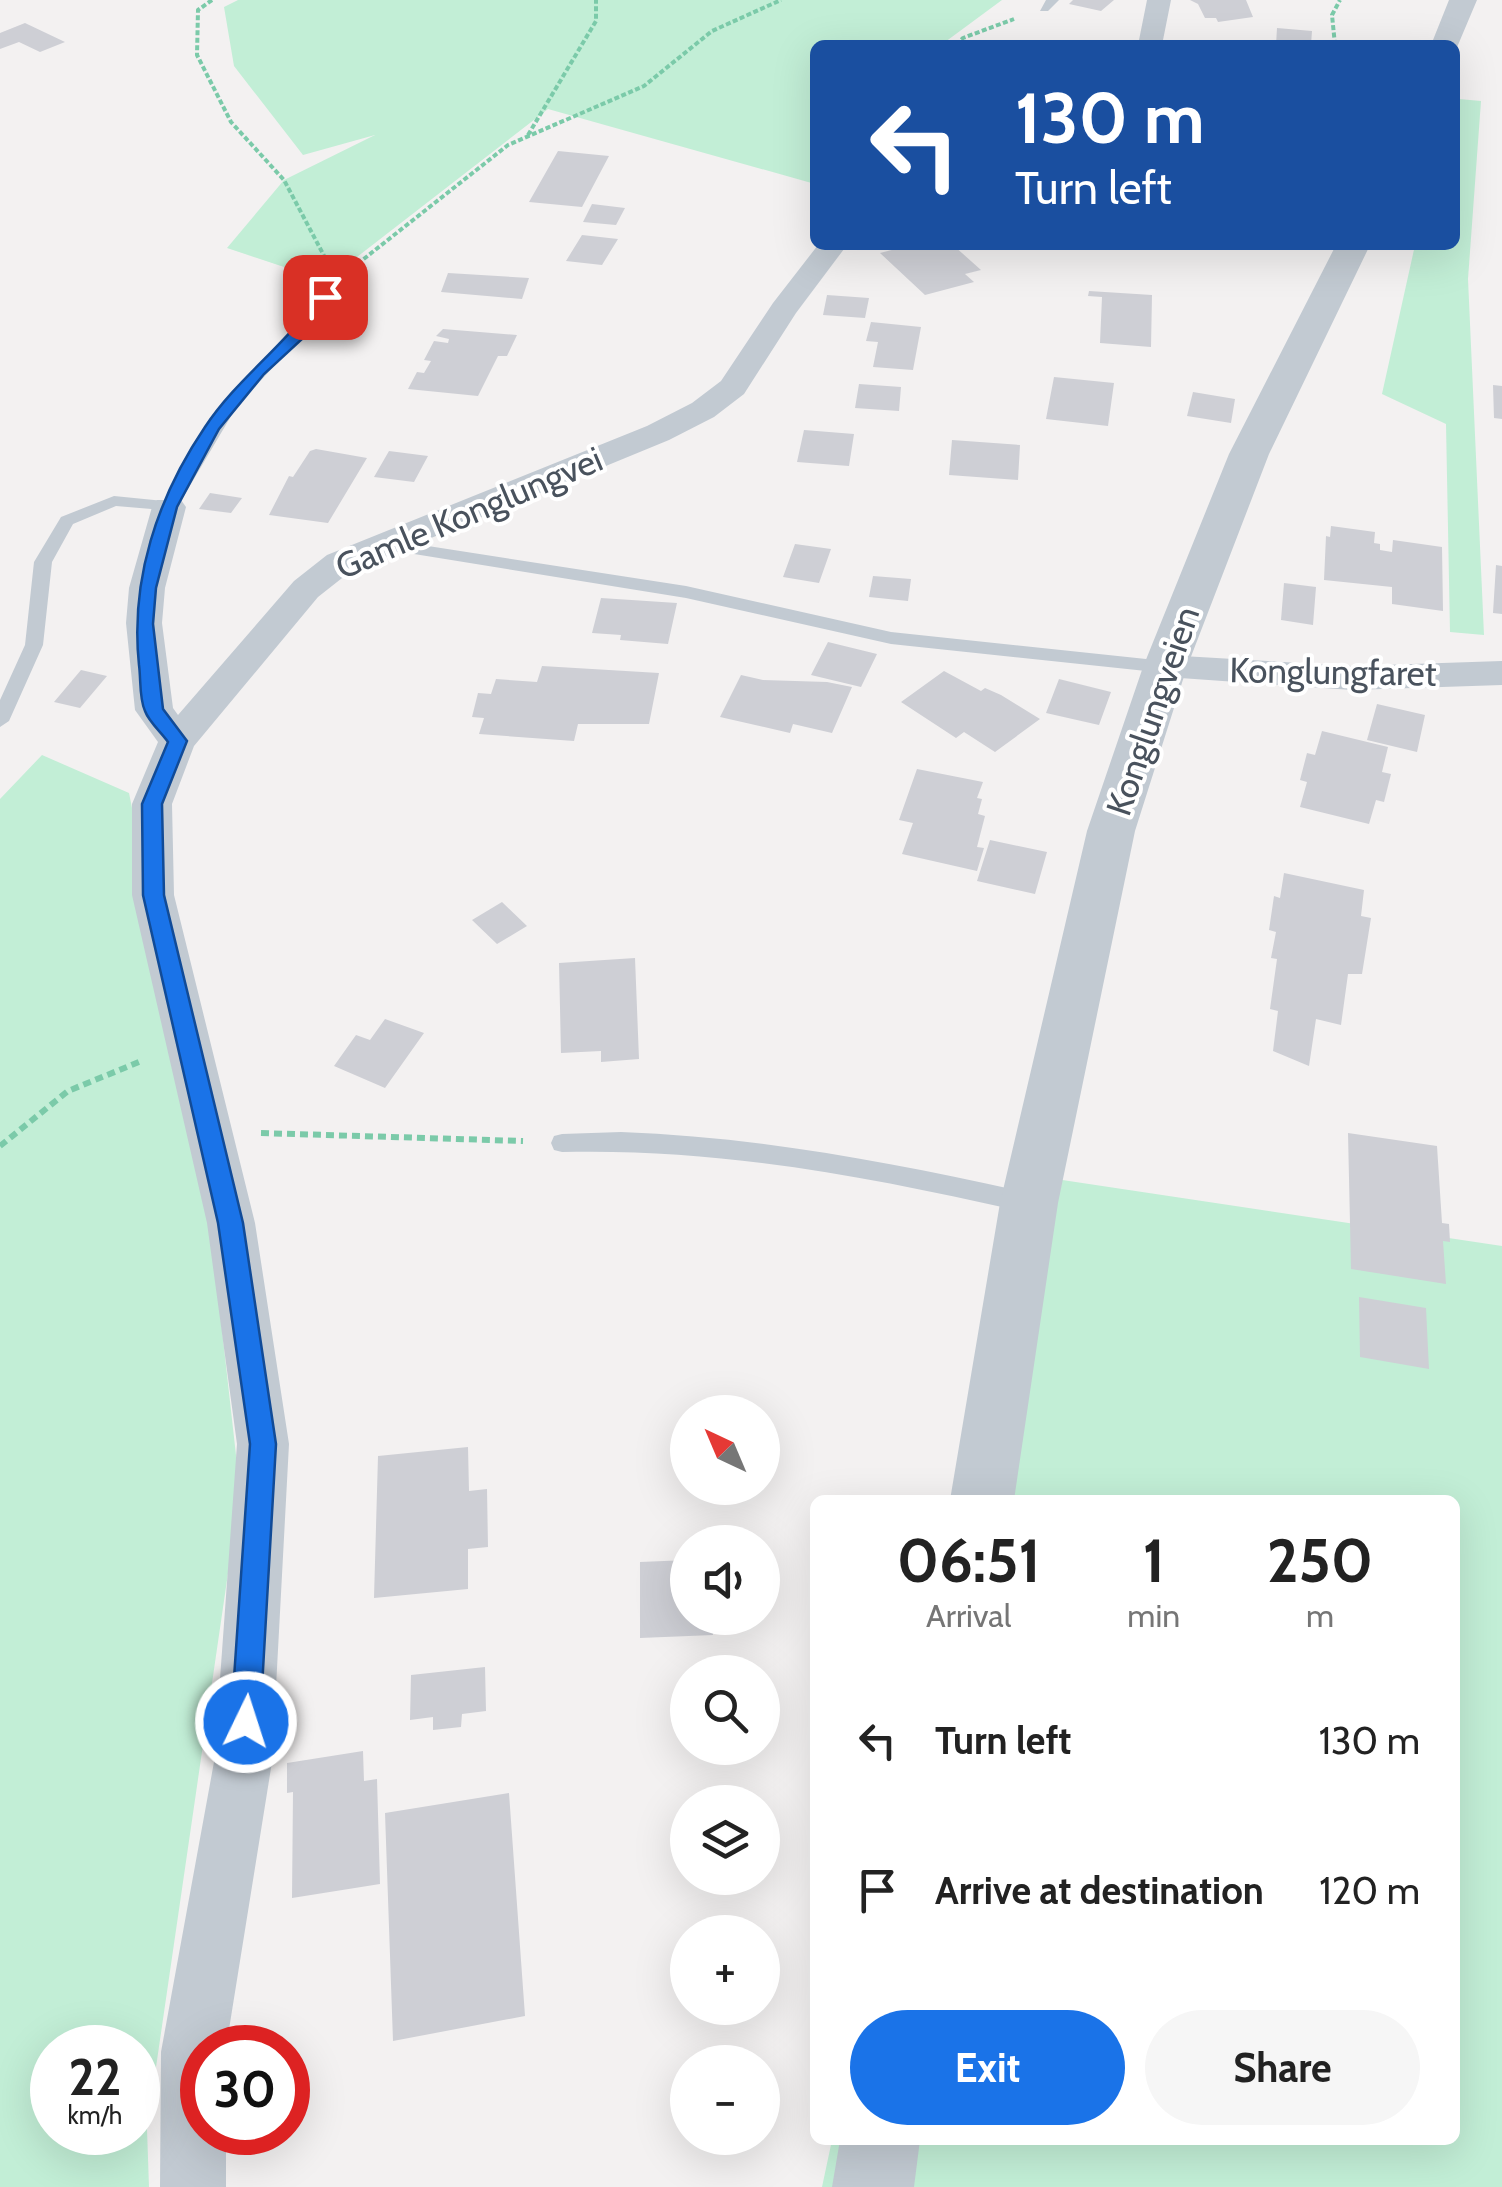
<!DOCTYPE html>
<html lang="en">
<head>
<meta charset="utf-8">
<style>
  body { margin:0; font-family:Cabin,sans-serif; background:#f6f6f6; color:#222; height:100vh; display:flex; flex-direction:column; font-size:38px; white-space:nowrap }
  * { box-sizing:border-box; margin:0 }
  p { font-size:32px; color:#767676 }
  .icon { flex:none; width:55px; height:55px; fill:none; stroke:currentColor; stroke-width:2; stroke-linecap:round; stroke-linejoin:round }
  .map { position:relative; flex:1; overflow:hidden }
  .sheet { position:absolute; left:810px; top:1495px; width:650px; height:650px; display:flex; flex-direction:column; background:#fff; border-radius:15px; box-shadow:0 10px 40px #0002 }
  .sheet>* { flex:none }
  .guide { position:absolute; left:810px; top:40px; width:650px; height:210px; border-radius:15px; box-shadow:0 10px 40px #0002; background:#1a4fa0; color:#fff; overflow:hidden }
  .needle { width:65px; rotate:316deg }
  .fabs { position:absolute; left:670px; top:1395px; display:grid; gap:20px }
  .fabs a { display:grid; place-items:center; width:110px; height:110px; border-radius:50%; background:#fff; box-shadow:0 10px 40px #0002; font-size:50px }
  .speed { position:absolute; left:30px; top:2025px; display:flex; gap:20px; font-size:50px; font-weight:700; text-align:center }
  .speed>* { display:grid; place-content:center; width:130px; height:130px; border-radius:50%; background:#fff; box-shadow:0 10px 40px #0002; line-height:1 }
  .speed small { font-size:25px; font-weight:400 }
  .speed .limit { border:15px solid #d22; background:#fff; color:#111 }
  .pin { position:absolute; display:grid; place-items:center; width:85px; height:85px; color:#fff; margin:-42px; border-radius:20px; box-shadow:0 5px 15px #0006 }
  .me { position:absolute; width:110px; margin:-55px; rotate:4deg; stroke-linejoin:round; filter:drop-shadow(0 0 8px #0008) }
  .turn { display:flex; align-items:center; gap:35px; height:210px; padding:0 40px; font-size:45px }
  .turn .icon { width:130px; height:130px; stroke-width:2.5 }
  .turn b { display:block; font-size:70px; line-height:85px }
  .eta { display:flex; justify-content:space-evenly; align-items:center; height:170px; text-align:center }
  .eta b { font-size:60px; font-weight:700; line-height:70px }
  .primary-button { display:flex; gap:20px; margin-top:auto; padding:20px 40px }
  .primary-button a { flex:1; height:115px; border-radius:60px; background:#1a73e8; color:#fff; font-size:40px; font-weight:700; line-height:115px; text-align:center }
  .primary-button a+a { background:#f6f6f6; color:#222 }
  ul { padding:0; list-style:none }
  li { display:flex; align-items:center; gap:30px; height:150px; padding:0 40px }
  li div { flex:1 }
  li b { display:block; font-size:38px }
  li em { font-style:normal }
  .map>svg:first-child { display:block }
  .green { fill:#c2eed6; fill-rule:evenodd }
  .building { fill:#cecfd5 }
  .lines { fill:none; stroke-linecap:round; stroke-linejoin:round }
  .path-far1 { stroke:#7bcaa9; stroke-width:4; stroke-dasharray:5 2.5; stroke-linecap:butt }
  .path { stroke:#7bcaa9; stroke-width:6; stroke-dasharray:8 5; stroke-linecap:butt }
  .service { fill:#c2cad2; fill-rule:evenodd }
  .minor { fill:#c2cad2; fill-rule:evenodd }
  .tertiary { fill:#c2cad2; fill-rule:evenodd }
  .route { fill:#1a73e8; stroke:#114b97; stroke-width:2.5 }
  .labels { text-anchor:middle; stroke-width:8; stroke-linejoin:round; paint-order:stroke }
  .street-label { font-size:35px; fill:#49525d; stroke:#fff }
</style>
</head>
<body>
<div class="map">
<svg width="1502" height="2187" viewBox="0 0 1502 2187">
  <rect width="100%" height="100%" fill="#f3f1f1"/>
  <!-- green -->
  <path class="green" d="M238,0H1002L941,45H815V184L548,109L326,281L227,248L284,180L375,135L303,155L234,66L224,7Z
    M1459,99L1481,101L1468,279L1484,635L1450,632L1446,424L1382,394L1415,245H1455V110Z
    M42,755L129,793L203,1160L240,1491L147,2129L149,2187H0V799ZM52,2048H138V2132H52Z
    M1029,1175L1502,1246V2187H822L832,2140H1455V1500H964Z"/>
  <!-- building -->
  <path class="building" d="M1073,0H1114L1101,11L1069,4Z
    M1190,0H1246L1253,17L1218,22L1216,18H1205L1198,4Z
    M25,23L65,42L40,52L19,42L0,49V33Z
    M1277,28L1312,31L1311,45H1276Z
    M558,151L609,156L582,207L529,202Z
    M592,204L625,208L616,225L583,222Z
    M582,235L618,239L602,265L566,261Z
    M911,245H953L981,270L965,274L974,282L925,295L880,253Z
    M448,273L529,278L522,299L441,292Z
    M1089,291L1152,295L1151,347L1100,343L1102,297L1088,296Z
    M827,295L869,298L865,318L823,315Z
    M871,322L921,327L913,370L873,367L878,342L866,341Z
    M443,329L517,335L507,356H498L478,396L408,389L417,372L424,373L431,361L424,360L434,341L448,343L449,339L436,336Z
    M1054,377L1114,383L1108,426L1046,419Z
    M859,384L901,387L899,411L855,408Z
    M1493,385L1502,386V419L1494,418Z
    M1193,392L1235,399L1231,423L1187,416Z
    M804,430L854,434L849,466L797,462Z
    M952,440L1020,445L1018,480L949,475Z
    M316,449L367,458L328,523L269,515L289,476L293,477L310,451Z
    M389,451L428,456L414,482L374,477Z
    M210,493L242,498L231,513L199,509Z
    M1331,526L1375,532L1374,543L1380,544V550L1392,552L1393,540L1442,547L1443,611L1392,604V587L1324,580L1326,536L1330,537Z
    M795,544L831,549L819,583L783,577Z
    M1496,565L1502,566V614L1493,613Z
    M873,576L911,579L908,601L869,597Z
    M1284,583L1316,587L1313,625L1281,620Z
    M601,598L677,603L668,644L620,640L621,635L592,633Z
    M828,642L877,654L861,687L811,675Z
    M542,666L659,673L649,724H578L574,741L479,734L484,718L472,717L478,693L491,694L496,679L537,682Z
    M81,670L107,676L80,708L54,702Z
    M944,671L981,691L985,688L1001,695L1040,719L995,752L964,732L956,738L901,702Z
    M741,675L763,680L827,682L852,687L832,733L793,724L790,733L720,717Z
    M1059,679L1111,692L1099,725L1046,713Z
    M1377,704L1425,715L1417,752L1367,740Z
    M1322,731L1388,747L1382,772L1391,774L1384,802L1376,800L1369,824L1300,807L1307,782L1300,780L1307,753L1315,755Z
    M917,769L983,782L977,798L982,799L978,814L985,816L977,847L984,848L977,871L902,854L913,823L899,820Z
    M990,840L1047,852L1035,894L977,881Z
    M1284,873L1364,890L1361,916L1371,918L1362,974H1348L1341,1025L1316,1019L1309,1066L1273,1051L1278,1011L1270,1009L1277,959L1271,958L1276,932L1269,930L1274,896L1280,898Z
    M502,902L527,926L497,944L472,920Z
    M635,958L639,1059L601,1062V1051L561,1053L559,963Z
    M385,1019L424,1033L385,1088L334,1066L356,1035L370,1040Z
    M1348,1133L1437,1146L1442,1223L1449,1224L1450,1242L1443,1241L1446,1284L1351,1269Z
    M1359,1297L1426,1308L1429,1369L1360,1357Z
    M468,1447L469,1491L487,1489L488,1547L468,1549V1589L374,1598L378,1456Z
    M688,1560V1618H712L713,1635L640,1638V1562Z
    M485,1667L486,1711L462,1714L461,1727L433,1730V1717L410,1720L411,1675Z
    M363,1751L364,1781L377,1779L380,1884L292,1898L293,1792L287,1793V1763Z
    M509,1793L525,2016L393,2041L385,1813Z"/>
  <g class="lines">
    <!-- path-far1 -->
    <path class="path-far1" d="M212,0L198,10L197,55L231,122L284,180L330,267
      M956,45L963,38L1014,19
      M1335,45L1332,15L1340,0
      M528,135L596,21V0
      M346,273L508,145L644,86L712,31L781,0"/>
    <!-- path -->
    <path class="path" d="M261,1133L523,1141
      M0,1146L68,1091L139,1062"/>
    <!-- service -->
    <path class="service" d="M1046,0H1059L1048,11H1040Z
      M320,294L332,297L316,321L237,406L175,511L116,506L73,524L52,562L43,645L9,721L0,727V700L25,645L34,562L61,517L114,496L164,501L226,399L297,324Z
      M383,539L686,586L891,632L1165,661L1174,667L1165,673L891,644L686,598L377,548V540Z
      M621,1132C760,1137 894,1163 1029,1193L1037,1196L1041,1203L1037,1210L1029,1213C874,1178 722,1148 562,1152L554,1150L551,1143L554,1136L562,1134Z"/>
    <!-- minor -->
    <path class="minor" d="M1147,0H1171L1162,45H1138Z
      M818,245H847L796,313L744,394L714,417L669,440L351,571L318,597L194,746L172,804L174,895L255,1223L289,1444L272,1762L226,2048H202V2132H226V2187H160L161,2052L214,1762L237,1444L207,1223L132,895V804L158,742L135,710L126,623L129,588L152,507L157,500H181L186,507L165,588L162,623L173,708L178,715L294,581L327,555L647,426L692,403L721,381L773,303Z
      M1165,655L1352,666L1502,661V685L1352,690L1152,676L1147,667L1152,658Z"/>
    <!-- tertiary -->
    <path class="tertiary" d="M1449,0H1477L1455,52V45H1431Z
      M1336,245H1370L1269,454L1187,667L1135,831L1058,1203L1014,1500H950L1000,1203L1087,831L1143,667L1229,454Z
      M840,2140H920L914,2187H832Z"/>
  </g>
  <!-- route -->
  <path class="route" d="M320,294L332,297L315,327L264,374L219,429L177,507L156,588L153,624L163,709L187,741L162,804L164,895L243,1223L276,1444L260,1722L256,1732L246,1736L235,1732L231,1722L250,1444L218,1223L143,895L142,804L168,742C161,732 149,722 145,711C139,698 141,679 139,665C130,580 157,498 205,427C238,377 288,344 320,294Z"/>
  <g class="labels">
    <!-- street labels -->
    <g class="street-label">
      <text transform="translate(469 513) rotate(-23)" y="12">Gamle Konglungvei</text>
      <text transform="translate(1333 672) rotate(1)" y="12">Konglungfaret</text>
      <text transform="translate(1153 711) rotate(-71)" y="12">Konglungveien</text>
    </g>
  </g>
</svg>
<div class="fabs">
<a><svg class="needle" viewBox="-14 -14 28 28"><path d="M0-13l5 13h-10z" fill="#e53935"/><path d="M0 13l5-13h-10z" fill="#767676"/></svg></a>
<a><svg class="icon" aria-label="sound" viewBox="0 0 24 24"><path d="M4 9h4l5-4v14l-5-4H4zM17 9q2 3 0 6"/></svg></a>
<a><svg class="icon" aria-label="search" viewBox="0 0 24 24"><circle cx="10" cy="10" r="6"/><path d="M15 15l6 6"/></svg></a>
<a><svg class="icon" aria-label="layers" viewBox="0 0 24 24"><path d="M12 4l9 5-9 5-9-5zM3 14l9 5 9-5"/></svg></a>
<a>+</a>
<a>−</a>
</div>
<div class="speed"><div>22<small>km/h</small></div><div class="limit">30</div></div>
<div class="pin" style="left:325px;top:297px;background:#d93025"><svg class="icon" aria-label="arrive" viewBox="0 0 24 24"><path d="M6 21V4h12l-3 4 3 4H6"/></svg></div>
<svg class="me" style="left:246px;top:1722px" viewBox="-20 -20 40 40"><circle r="17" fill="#1a73e8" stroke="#fff" stroke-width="3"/><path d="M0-11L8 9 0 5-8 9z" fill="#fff"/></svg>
<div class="guide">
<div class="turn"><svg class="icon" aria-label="left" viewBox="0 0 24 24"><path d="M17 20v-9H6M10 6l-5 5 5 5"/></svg><div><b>130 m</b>Turn left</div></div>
</div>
<section class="sheet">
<div class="eta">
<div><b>06:51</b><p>Arrival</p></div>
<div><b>1</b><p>min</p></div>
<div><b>250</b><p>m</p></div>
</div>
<ul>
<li><svg class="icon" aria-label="left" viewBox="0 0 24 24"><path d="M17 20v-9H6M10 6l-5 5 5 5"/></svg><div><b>Turn left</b></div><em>130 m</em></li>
<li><svg class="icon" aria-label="arrive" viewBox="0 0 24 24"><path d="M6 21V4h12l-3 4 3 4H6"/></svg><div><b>Arrive at destination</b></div><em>120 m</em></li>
</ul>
<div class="primary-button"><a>Exit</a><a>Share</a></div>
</section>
</div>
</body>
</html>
